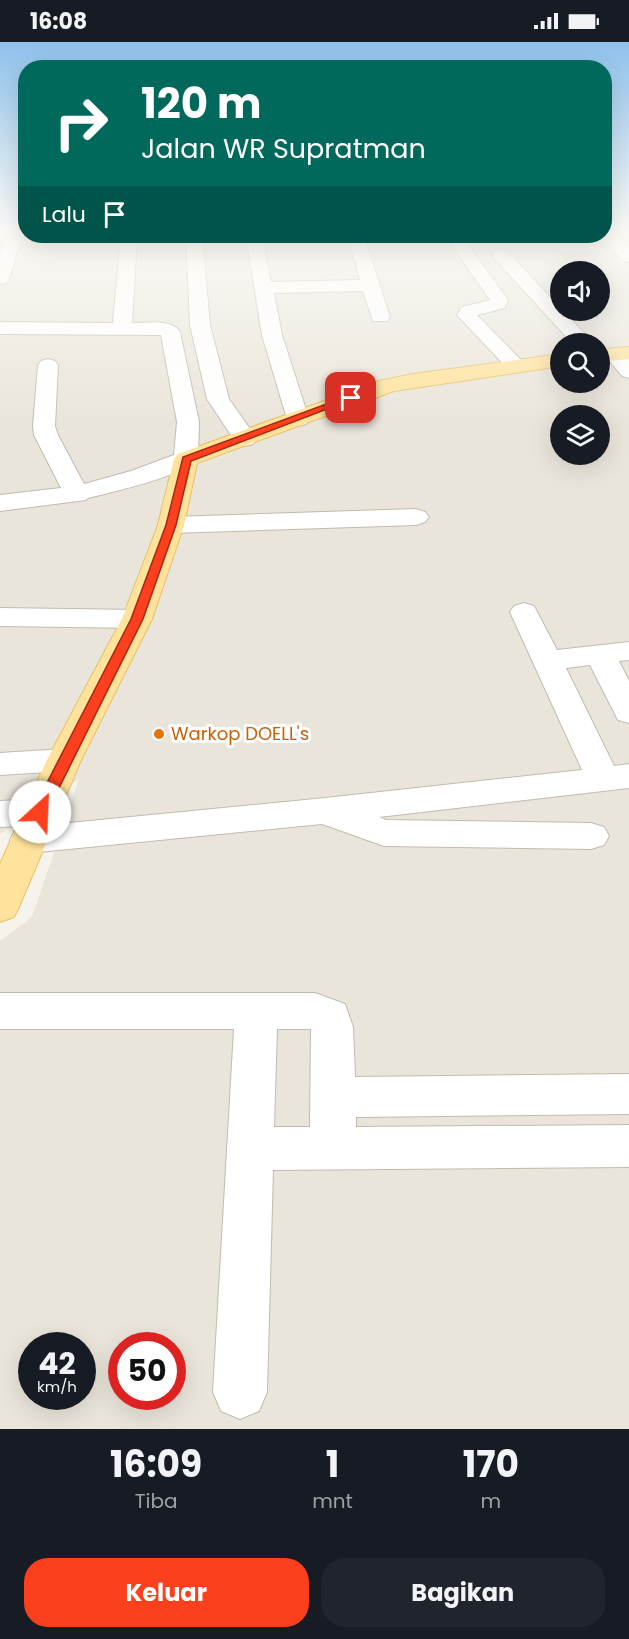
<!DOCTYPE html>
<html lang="id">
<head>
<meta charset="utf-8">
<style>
  body { margin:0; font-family:Poppins,sans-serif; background:#20242c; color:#f1f3f6; height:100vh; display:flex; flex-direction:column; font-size:22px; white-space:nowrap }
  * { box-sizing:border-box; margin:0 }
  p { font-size:20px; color:#9ea1a6 }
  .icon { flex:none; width:33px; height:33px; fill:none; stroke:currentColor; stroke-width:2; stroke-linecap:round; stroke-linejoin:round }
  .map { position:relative; height:1387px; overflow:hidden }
  .panel { display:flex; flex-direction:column; background:#171b24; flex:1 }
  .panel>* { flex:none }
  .banner { position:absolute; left:18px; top:18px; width:594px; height:183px; border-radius:24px; box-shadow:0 6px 24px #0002; background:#00695c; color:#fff; overflow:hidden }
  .controls { position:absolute; left:550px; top:219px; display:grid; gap:12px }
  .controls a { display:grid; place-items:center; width:60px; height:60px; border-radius:50%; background:#171b24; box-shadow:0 6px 24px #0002; font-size:30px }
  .speed { position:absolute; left:18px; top:1290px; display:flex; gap:12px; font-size:30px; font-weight:700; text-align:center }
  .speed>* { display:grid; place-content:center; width:78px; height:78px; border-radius:50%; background:#171b24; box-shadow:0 6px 24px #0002; line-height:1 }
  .speed small { font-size:15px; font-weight:400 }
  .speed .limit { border:9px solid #d22; background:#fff; color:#111 }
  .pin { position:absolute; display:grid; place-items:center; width:51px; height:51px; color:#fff; margin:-26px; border-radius:12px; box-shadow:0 3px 9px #0006 }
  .me { position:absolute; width:66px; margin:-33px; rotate:25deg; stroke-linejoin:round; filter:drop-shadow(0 0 4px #0008) }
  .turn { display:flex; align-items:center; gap:21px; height:126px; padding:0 24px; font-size:27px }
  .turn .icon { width:78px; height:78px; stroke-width:2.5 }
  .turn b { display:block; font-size:42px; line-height:51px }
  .then { display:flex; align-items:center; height:57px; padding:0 24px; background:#0003; gap:12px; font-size:22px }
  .eta { display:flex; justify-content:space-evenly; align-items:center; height:102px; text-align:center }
  .eta b { font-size:36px; font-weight:700; line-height:42px }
  .action { display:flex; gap:12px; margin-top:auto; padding:12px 24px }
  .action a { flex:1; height:69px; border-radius:24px; background:#fc3f1d; color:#fff; font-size:24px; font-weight:700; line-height:69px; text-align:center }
  .action a+a { background:#20242c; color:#f1f3f6 }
  .status { display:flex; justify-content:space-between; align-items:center; height:42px; padding:0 30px; background:#171b24; direction:ltr }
  .status svg { height:16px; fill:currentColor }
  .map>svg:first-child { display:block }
  .residential { fill:#eae5da; fill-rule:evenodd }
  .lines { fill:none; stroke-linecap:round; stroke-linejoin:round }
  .minor-casing { stroke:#c2bbae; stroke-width:2 }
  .major-casing { stroke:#e6c16a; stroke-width:2 }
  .minor { fill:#fff; fill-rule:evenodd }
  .major { fill:#ffe39c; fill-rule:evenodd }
  .route { fill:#fc3f1d; stroke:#a42913; stroke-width:1.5 }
  .food-dot { fill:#e8710a; stroke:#fff; stroke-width:2 }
  .labels { text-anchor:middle; stroke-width:6; stroke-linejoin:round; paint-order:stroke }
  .food-label { font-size:18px; fill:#c56008; stroke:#fff; text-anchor:start }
</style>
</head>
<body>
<div class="status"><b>16:08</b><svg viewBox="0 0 49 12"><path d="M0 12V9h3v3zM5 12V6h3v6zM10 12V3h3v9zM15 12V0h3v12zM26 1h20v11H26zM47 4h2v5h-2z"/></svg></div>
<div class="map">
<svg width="629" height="1387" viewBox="0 0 629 1387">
  <rect width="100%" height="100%" fill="#f6f3ec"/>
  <!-- residential -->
  <path class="residential" d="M0,187H25L26,194H604L605,187H629V1387H0V899L32,875L79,737L0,792ZM561,230H600V268H561ZM561,302H600V340H561ZM561,374H600V412H561ZM32,1304H82V1354H32ZM122,1304H172V1354H122Z"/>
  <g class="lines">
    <defs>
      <path id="minor" d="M604,187H612L629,205V220L623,219L600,194H604Z
        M14,189L22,194L9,237L6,241L0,242V211L6,194Z
        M121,194H137L132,281C147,281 171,276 180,290L199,380L198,417C187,433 109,451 88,456L86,458L0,469V453L61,446L34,393L33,384L38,323L41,319L48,317L55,319L58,323L55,384L58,393L84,442L131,429L174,413L177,380L161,293L0,292V280L113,281Z
        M186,194H202L210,283L229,357L257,397L253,402L245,404L237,402L207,357L190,283Z
        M246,194H262L271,240L360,238L348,194H364L390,275L387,279H373L363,249L274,251L282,293L309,377L306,382L298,384L290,382L287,377L262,293Z
        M459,197L465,198L508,258L505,266L477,273L523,320L526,324L523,328L516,330L509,328L457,273L462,265L490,258L451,202Z
        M501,208L507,209L594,302H573L495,217L492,213L495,209Z
        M614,306L621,308L629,317V336L622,334L604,312L607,308Z
        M416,467L425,470L429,475L425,480L416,483L171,491L162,489L158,483L162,477L171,475Z
        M524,561L534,564L557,608L629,600V618L619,619L629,639V681L618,678L590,623L566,626L614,724L629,722V746L379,775L386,778L591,781L604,785L609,794L604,803L591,807L384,804L322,782L28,811L15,807L10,798L15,789L28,785L325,756L582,728L510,570L514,564Z
        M0,566L137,568L147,571L152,577L147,583L137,586L0,584Z
        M64,707L76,710L81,718L76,726L64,729L0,733V711Z
        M40,757L53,761L58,770L53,779L40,783L0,785V759Z
        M0,951H315L345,962L353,985L355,1035L629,1032V1072L356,1075V1085L629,1083V1125L273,1128L267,1350L259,1369L240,1377L221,1369L213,1350L234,987H0ZM277,987H311L310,1085H274Z"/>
      <path id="major" d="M629,305V317L600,320V308Z
        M561,312V324L394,349L197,421L184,483L152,577L81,718L19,865L14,875L0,880V822L47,718L122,577L158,483L174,417L178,412L379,339L413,332Z"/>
    </defs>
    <!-- minor casing -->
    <use href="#minor" class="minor-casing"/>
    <!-- major casing -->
    <use href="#major" class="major-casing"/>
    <!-- minor -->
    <use href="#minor" class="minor"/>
    <!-- major -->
    <use href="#major" class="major"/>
  </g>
  <!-- sky -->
  <linearGradient id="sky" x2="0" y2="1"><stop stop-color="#8fc1ec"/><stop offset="0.49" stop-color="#fbfaf6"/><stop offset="1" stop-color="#fbfaf6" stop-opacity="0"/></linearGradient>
  <rect width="629" height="381" fill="url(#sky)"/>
  <!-- route -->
  <path class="route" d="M348,354L356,356L191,419L176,483L143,577L47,770L40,775L34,774L32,770L131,577L166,483L183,415Z"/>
  <!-- markers -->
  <circle class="food-dot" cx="159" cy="692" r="6"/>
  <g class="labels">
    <!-- food labels -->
    <g class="food-label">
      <text x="171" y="698">Warkop DOELL's</text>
    </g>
  </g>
</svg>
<div class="controls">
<a><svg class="icon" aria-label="sound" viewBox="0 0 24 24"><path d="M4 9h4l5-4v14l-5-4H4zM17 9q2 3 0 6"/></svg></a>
<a><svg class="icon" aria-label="search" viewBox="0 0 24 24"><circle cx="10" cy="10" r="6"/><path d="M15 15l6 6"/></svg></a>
<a><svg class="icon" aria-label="layers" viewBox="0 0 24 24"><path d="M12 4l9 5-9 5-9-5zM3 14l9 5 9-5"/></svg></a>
</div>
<div class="speed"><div>42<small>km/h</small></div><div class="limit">50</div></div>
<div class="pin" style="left:351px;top:356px;background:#d93025"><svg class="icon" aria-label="arrive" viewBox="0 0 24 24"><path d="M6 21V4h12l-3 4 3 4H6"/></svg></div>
<svg class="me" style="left:40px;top:770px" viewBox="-20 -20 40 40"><circle r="19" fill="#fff"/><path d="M0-13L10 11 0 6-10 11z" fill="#fc3f1d"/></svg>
<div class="banner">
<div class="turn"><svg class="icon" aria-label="right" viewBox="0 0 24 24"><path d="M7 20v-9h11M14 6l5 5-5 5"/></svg><div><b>120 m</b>Jalan WR Supratman</div></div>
<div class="then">Lalu<svg class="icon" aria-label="arrive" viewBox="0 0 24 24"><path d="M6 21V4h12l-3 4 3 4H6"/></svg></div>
</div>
</div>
<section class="panel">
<div class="eta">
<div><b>16:09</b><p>Tiba</p></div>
<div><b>1</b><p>mnt</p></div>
<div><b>170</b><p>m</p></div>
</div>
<div class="action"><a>Keluar</a><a>Bagikan</a></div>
</section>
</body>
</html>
